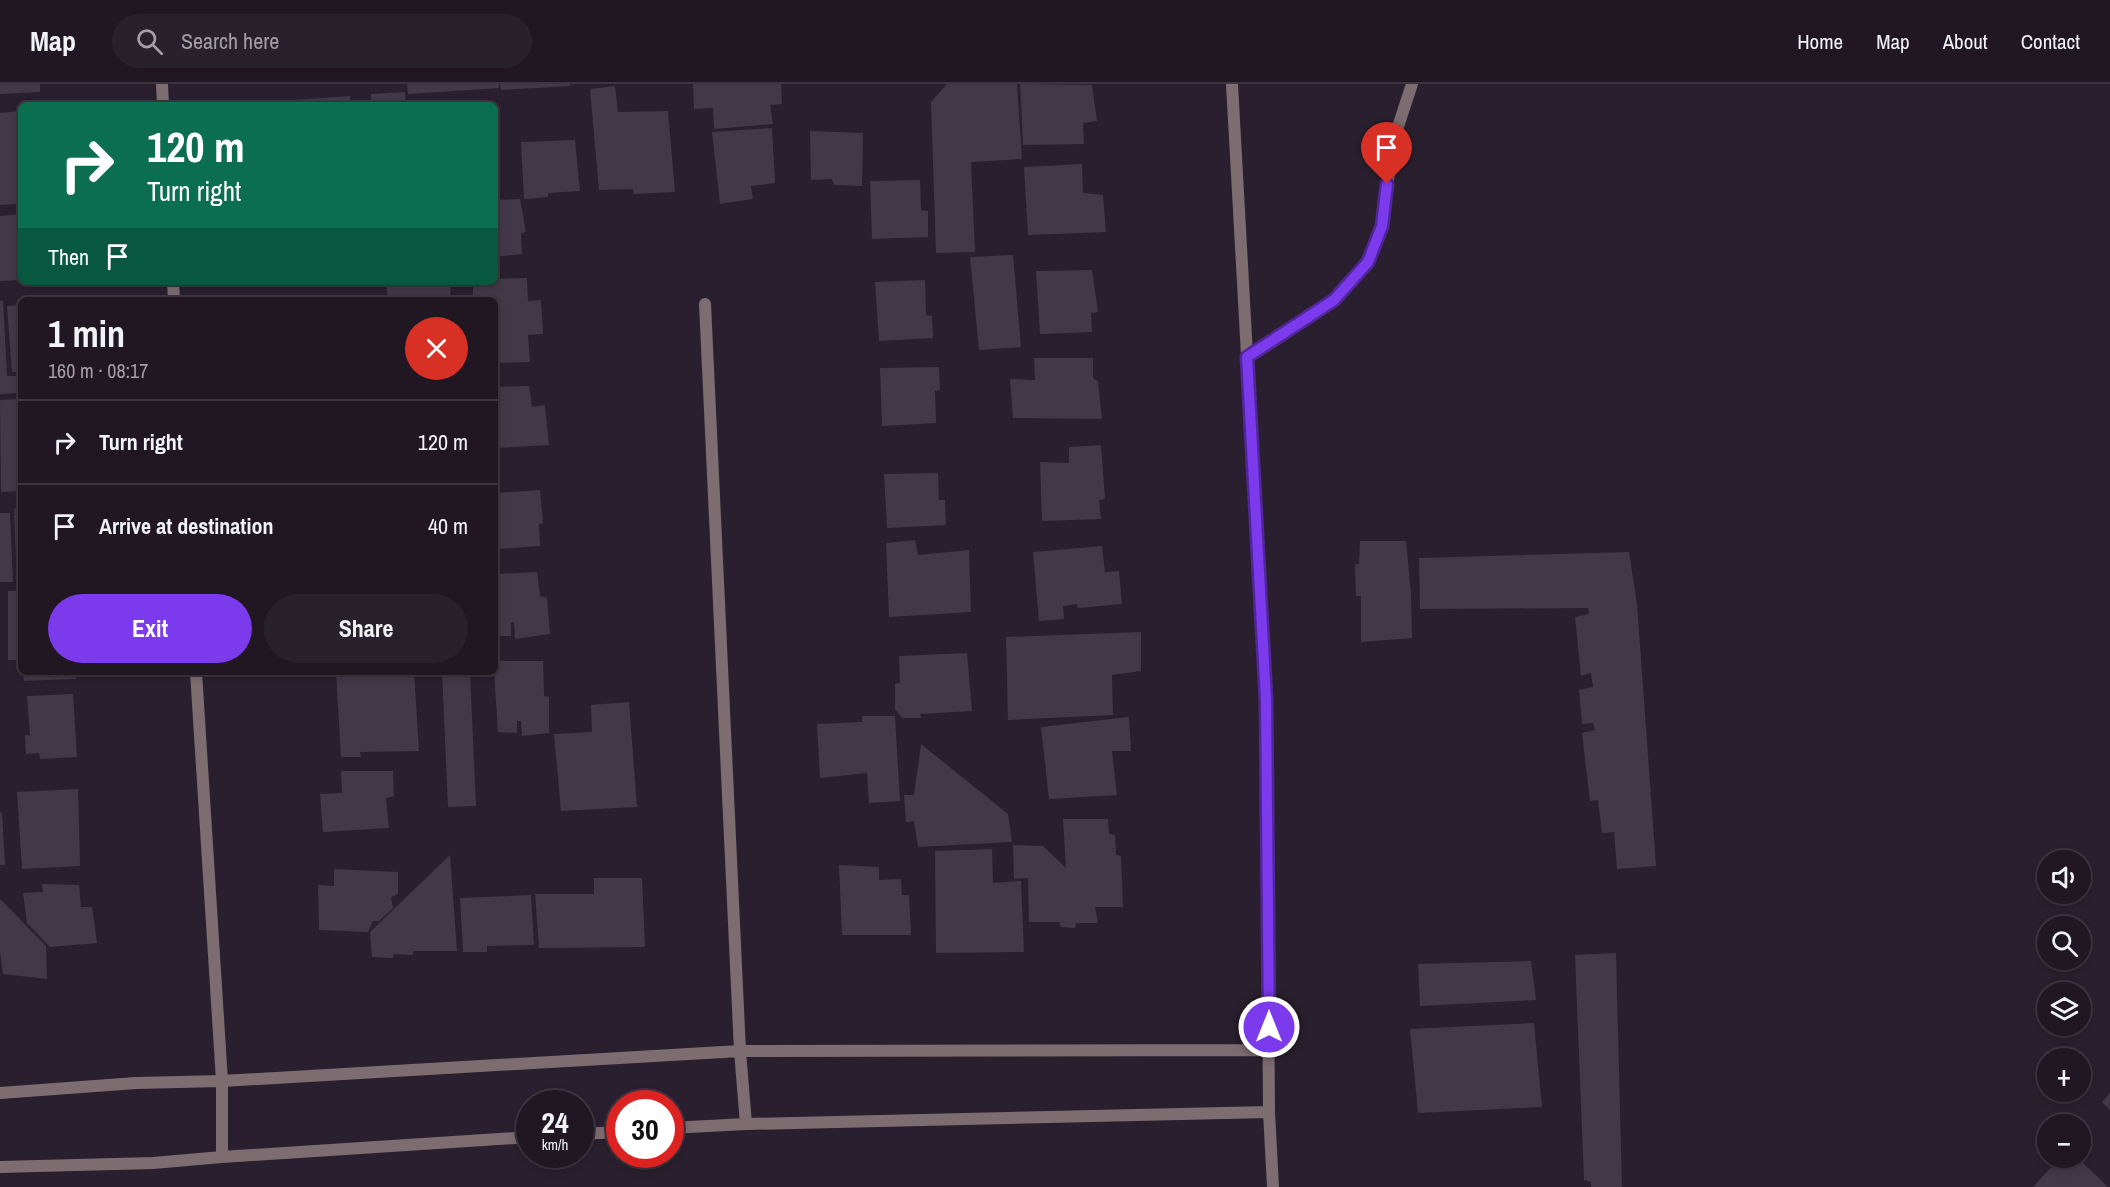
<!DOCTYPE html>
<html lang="en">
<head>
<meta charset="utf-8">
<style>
  body { margin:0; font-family:"Archivo Narrow",sans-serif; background:#28202a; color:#f1f3f6; height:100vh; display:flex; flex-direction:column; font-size:22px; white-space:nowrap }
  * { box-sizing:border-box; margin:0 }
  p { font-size:20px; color:#a29fa5 }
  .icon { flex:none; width:33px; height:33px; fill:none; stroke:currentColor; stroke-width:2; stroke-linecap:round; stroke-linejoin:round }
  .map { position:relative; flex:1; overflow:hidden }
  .panel { position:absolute; left:18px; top:213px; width:480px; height:378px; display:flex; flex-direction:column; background:#201722; border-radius:9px; box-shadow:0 3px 9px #0003,0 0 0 2px #3d3640 }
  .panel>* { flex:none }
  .hud { position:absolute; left:18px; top:18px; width:480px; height:183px; border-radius:9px; box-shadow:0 3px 9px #0003,0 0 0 2px #3d3640; background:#0b6e4f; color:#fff; overflow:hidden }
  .controls { position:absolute; left:2037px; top:766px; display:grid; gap:12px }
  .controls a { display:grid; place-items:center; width:54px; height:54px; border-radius:50%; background:#201722; box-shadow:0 3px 9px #0003,0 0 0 2px #3d3640; font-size:30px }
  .speed { position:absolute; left:516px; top:1006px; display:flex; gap:12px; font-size:30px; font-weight:700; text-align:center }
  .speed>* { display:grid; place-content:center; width:78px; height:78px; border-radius:50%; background:#201722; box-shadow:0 3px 9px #0003,0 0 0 2px #3d3640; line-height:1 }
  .speed small { font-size:15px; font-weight:400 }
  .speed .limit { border:9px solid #d22; background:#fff; color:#111 }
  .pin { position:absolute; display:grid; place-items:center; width:51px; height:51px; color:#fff; margin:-62px -26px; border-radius:50% 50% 50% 0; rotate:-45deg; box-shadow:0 0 6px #0007 }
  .pin .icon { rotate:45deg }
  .me { position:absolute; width:66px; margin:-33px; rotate:0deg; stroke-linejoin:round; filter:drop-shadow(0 0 4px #0008) }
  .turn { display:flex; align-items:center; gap:21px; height:126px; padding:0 30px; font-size:27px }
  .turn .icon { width:78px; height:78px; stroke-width:2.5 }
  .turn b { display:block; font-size:42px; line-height:51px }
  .then { display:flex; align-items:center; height:57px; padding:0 30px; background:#0003; gap:12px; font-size:22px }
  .round { display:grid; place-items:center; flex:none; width:63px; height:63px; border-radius:32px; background:#28202a }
  .overview { display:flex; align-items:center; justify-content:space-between; height:102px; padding:0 30px }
  h1 { font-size:36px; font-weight:800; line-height:45px }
  .primary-button { display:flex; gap:12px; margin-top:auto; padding:12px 30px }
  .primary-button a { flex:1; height:69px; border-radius:36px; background:#7c3aed; color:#fff; font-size:24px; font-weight:800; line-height:69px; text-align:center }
  .primary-button a+a { background:#28202a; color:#f1f3f6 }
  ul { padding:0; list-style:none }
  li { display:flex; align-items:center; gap:18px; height:84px; padding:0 30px; border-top:2px solid #3d3640 }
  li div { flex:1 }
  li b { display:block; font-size:22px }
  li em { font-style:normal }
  header { display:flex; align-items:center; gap:36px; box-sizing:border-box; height:84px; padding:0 30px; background:#201722; border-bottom:2px solid #3d3640 }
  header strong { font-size:28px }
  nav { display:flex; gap:33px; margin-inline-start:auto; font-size:21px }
  .search { width:420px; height:54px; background:#28202a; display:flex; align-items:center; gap:15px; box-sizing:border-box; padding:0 21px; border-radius:33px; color:#a29fa5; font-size:22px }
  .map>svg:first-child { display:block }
  .building { fill:#433847 }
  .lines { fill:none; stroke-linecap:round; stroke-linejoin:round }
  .street { stroke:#7e6d70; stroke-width:12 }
  .route-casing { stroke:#51269a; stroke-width:15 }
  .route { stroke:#7c3aed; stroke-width:10 }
</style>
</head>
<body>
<header>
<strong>Map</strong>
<div class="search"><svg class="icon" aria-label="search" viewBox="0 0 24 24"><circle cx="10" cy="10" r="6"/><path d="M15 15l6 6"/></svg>Search here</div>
<nav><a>Home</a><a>Map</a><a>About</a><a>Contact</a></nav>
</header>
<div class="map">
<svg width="2110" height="1103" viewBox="0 0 2110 1103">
  <rect width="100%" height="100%" fill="#2a1f2e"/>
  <!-- building -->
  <path class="building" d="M0,0H40V8L0,10Z
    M407,0H499V4L408,10Z
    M500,0H570V2L501,6Z
    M693,0H781L782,20L770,21L773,40L714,45L713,24L694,25Z
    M947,0H1017L1022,75L971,78L975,168L936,169L931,18Z
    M1020,0L1092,1L1097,37L1083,39L1084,60L1023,61Z
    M615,2L618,28L668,27L675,108L634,110L633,105L599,106L590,5Z
    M405,8L406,21H371V10Z
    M350,12V21H293V16Z
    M21,27V120L0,121V29Z
    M772,44L775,99L751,102L753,115L720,120L712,48Z
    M810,47L863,49L862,102L834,101L832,95L811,96Z
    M575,56L580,107L548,109V113L524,115L521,58Z
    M1082,80L1083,109L1103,111L1106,148L1028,151L1024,83Z
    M920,96L921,126L928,127V153L872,155L870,97Z
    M520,115L526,148L521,149L522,170L495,173V116Z
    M21,130V196L0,197V132Z
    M1013,171L1021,263L979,266L970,173Z
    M1092,186L1098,228L1091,229L1092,248L1040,250L1036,187Z
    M527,194L528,217L541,216L543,250L528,251L530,278L495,279V216H473V198H495V195Z
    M925,196L926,231L932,232L933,254L879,257L875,198Z
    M450,198L451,216H388L386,199Z
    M0,217H3L7,292H21V309L0,310Z
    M21,221V288H12L7,222Z
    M1034,274H1093V294L1098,297L1102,335L1013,334L1010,295L1035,296Z
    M939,283L940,306L935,307L936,339L882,342L880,284Z
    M529,302L532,323L545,321L549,361L495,364V303Z
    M21,315V407L1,408L0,316Z
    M1101,361L1105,415L1099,416L1101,435L1042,437L1040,378L1069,379V363Z
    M938,389L939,416H945L946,441L887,444L884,390Z
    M540,406L543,439L539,440L540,462L495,465V409Z
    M21,424V501H17L14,425Z
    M0,429H10L13,498H0Z
    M915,456L918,471L969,466L971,528L889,533L886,459Z
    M1360,457H1406L1411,510L1412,554L1361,558V512H1356L1355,480H1359Z
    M1102,462L1105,488L1119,487L1122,520L1078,524L1077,520L1063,522L1064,535L1039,537L1033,468Z
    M1629,468L1637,520L1656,782L1617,785L1614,748L1602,749L1598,716L1590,717L1582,649L1595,646L1593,639L1582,640L1579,606L1593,603L1591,589L1581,592L1575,533L1589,530L1588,524L1420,525L1419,474Z
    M537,488L540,512L547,514L550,550L515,555L514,538L511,539V552H495V490Z
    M8,507H21V576H8Z
    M1141,548V587L1112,591L1113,631L1008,636L1006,553Z
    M967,569L972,627L920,630L921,634H902L895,625V600L900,599L899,572Z
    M495,577H543L544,612L549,613V649L522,652L521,637H517V649L498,648L494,588Z
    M23,588H75L76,595L24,597Z
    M336,588H414L419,667L360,668L361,673H341Z
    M442,588H470L476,722L448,723Z
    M73,610L77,673L40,675L39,669L26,670L25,651H30L27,612Z
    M629,618L637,723L561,727L554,650L592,648L591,621Z
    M862,632H895L900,717L869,719L867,689L820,694L817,640L862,638Z
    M1129,633L1131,667H1112L1117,711L1049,715L1041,643Z
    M921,660L1008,730L1012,758L918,763L914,737L906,738L904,711H914Z
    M341,687H393L394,712L386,714L389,744L323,748L320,710L342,709Z
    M78,705L80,782L22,785L17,708Z
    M0,729H2L5,781H0Z
    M1063,735H1108L1109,750L1115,751L1116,771L1121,772L1123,823H1095L1098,839H1076L1075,844L1061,843L1059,838H1029L1028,794L1014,795L1013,761L1043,762L1066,784Z
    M992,765L993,799L1021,797L1024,868L936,869L935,767Z
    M450,771L457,867H413V871L394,870L393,874L372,873L370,848Z
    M839,781L879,783V796L901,795L902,811H909L911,851H842Z
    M334,785L398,788V810L391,813L393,824L379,837H373L368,848L319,846L318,801L334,802Z
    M594,794H642L645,863L539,864L535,810H594Z
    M42,800L79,801L81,823H92L97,859L50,863L27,839L23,809L43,808Z
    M531,811L534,861L487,862V868H463L460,814Z
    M0,815L46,862L47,895L3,890L0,867Z
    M1616,869L1622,1103H1591V1098L1584,1096L1575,871Z
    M1531,877L1536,916L1420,922L1418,880Z
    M1534,939L1542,1023L1418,1029L1410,945Z
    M2110,1009V1026L2102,1018Z
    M2060,1074H2078L2108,1103H2033Z"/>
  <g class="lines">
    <!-- street -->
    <path class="street" d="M162,0L163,21
      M1232,0L1266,615L1269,1028L1273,1103
      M173,198L174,216
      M705,220L740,967L746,1040
      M1247,273L1334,216L1368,178L1382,142L1393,58L1412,0
      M196,588L222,997V1073
      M0,1009L136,999L222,997L740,967L1269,966
      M670,1044L746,1040L1269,1028
      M580,1050L620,1048
      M0,1083L153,1079L222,1073L530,1053"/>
  </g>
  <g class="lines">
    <defs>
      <path id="route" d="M1269,943L1266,615L1247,273L1334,216L1368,178L1382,142L1387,100"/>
    </defs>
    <!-- route casing -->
    <use href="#route" class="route-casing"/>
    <!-- route -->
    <use href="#route" class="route"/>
  </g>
</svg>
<div class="controls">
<a><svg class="icon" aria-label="sound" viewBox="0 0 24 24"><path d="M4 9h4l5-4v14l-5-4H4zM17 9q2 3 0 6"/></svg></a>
<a><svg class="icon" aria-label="search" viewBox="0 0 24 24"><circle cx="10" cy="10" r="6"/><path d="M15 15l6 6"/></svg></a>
<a><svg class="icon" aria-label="layers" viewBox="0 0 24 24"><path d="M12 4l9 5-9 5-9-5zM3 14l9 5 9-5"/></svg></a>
<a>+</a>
<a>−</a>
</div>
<div class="speed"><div>24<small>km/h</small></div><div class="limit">30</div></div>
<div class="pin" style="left:1387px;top:100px;background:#d93025"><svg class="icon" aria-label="arrive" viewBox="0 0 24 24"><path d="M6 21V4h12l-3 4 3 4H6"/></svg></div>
<svg class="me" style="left:1269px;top:943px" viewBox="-20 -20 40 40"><circle r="17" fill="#7c3aed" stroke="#fff" stroke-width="3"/><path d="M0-11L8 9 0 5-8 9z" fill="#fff"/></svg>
<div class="hud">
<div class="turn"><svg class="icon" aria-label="right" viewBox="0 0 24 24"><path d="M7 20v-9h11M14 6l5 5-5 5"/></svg><div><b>120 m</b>Turn right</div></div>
<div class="then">Then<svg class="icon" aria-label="arrive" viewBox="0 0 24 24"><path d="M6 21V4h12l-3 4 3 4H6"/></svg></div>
</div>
<section class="panel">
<div class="overview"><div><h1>1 min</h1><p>160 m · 08:17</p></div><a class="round" style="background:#d93025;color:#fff"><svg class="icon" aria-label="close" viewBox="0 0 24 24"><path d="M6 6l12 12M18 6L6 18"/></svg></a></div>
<ul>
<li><svg class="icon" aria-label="right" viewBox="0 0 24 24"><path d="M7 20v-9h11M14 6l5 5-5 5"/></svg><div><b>Turn right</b></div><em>120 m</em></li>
<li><svg class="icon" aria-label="arrive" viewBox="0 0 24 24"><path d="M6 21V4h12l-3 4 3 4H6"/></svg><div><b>Arrive at destination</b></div><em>40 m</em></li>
</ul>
<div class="primary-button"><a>Exit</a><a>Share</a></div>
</section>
</div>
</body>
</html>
